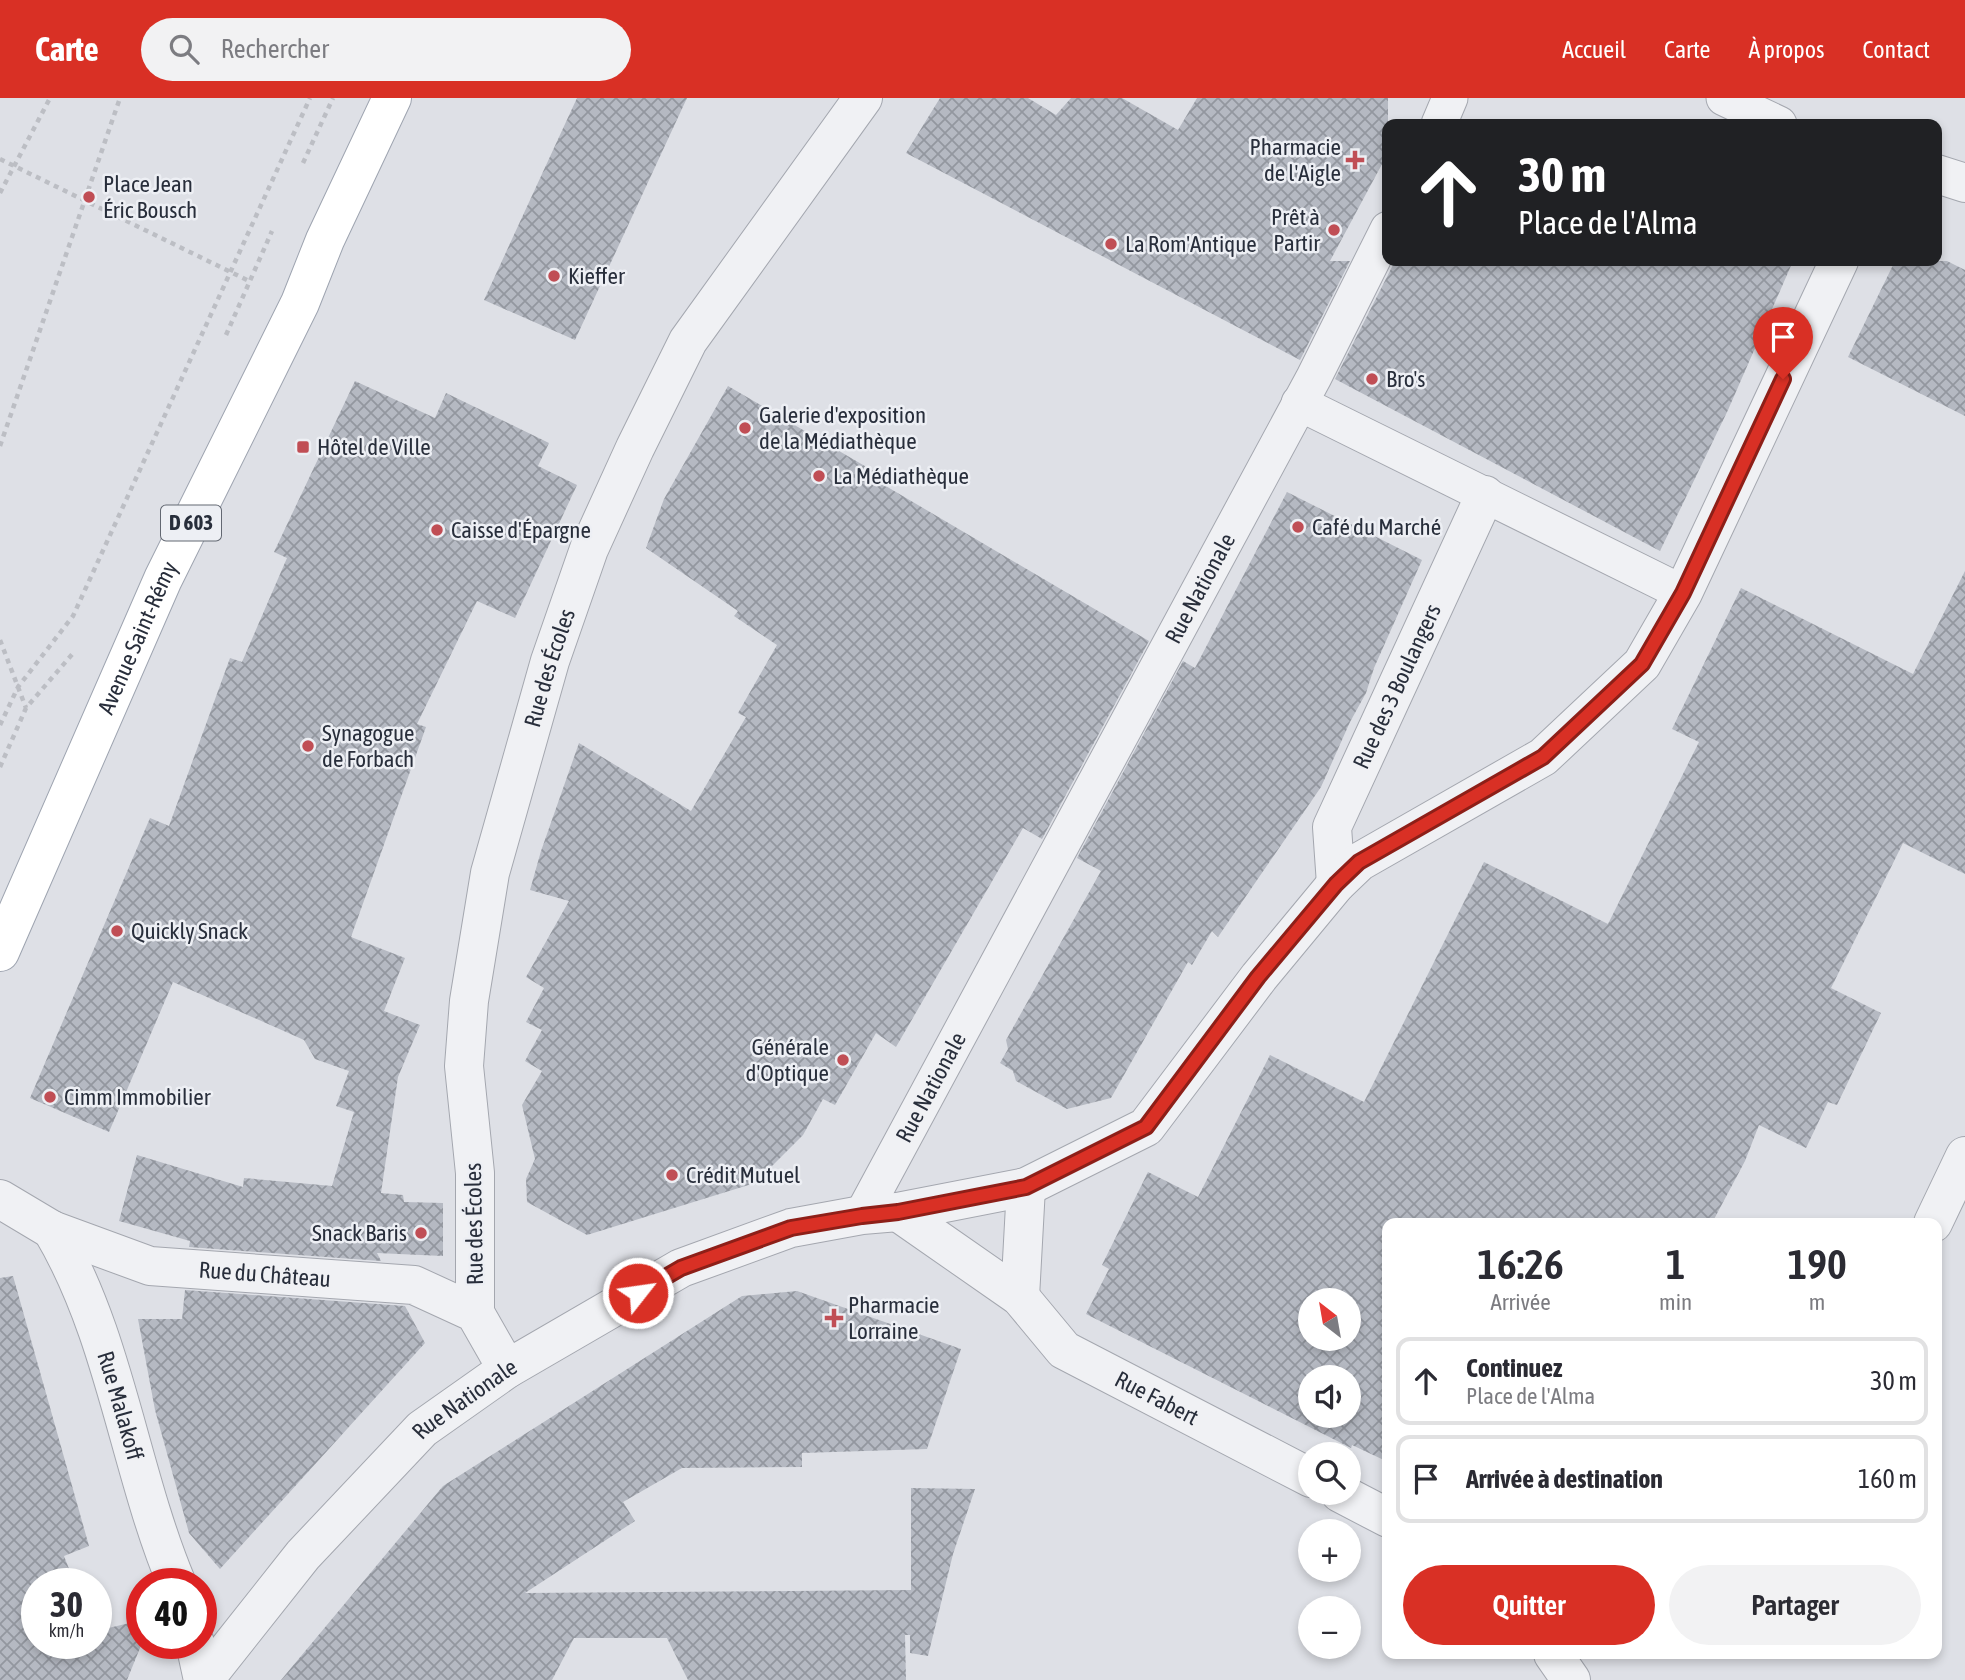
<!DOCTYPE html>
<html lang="fr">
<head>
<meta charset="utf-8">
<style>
  body { margin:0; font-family:"Asap Condensed",sans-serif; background:#f2f2f3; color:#2b2b33; height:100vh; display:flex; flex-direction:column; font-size:26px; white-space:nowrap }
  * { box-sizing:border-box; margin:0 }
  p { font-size:23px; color:#7c7c81 }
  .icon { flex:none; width:38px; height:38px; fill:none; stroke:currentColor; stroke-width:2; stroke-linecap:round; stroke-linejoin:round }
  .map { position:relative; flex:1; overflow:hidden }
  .details { position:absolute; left:1382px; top:1120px; width:560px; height:441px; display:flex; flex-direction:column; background:#fff; border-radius:14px; box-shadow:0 4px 10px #0003 }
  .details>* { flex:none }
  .banner { position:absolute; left:1382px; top:21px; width:560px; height:147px; border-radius:14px; box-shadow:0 4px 10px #0003; background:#202124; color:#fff; overflow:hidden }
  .needle { width:46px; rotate:329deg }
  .buttons { position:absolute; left:1298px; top:1190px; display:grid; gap:14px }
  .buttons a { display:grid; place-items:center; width:63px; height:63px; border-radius:50%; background:#fff; box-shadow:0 4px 10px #0003; font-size:35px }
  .speed { position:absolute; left:21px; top:1470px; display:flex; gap:14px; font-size:35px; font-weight:700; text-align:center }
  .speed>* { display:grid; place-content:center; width:91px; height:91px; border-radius:50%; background:#fff; box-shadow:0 4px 10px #0003; line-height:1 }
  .speed small { font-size:18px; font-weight:400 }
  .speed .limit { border:10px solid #d22; background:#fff; color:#111 }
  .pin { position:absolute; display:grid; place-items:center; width:60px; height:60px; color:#fff; margin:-72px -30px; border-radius:50% 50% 50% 0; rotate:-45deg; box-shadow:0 0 7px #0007 }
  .pin .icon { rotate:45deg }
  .me { position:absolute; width:77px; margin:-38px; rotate:60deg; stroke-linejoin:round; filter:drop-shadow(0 0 5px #0008) }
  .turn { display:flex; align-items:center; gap:24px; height:147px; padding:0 21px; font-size:32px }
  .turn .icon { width:91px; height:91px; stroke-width:2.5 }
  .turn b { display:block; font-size:49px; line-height:60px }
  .eta { display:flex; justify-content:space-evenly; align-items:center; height:119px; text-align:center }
  .eta b { font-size:42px; font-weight:600; line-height:49px }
  .cta { display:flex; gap:14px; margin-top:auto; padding:14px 21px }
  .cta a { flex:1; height:80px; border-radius:42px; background:#d93025; color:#fff; font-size:28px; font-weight:600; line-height:80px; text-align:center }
  .cta a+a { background:#f2f2f3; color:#2b2b33 }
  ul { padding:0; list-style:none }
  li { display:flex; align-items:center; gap:21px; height:88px; margin:0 14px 10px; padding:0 7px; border:4px solid #e1e1e2; border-radius:14px }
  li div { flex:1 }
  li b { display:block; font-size:26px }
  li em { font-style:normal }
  header { display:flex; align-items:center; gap:42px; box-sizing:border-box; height:98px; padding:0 35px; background:#d93025; color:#fff }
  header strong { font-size:33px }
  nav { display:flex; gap:38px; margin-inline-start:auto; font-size:24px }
  .search { width:490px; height:63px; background:#f2f2f3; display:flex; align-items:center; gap:18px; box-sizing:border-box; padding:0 24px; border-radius:38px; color:#7c7c81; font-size:26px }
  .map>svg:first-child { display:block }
  .building { fill:url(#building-cross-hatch); fill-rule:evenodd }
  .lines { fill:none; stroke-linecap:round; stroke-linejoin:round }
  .pedestrian-casing { stroke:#a4a7af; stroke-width:37 }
  .minor-casing { stroke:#a4a7af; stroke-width:40 }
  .tertiary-casing { stroke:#a4a7af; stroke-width:40 }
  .primary-casing { stroke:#9ea4b0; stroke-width:40 }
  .path { stroke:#bcbec4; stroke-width:4.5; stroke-dasharray:5 5; stroke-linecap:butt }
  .pedestrian { stroke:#f0f1f4; stroke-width:35 }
  .minor { stroke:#f0f1f4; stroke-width:38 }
  .tertiary { stroke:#f0f1f4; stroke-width:38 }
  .primary { stroke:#fff; stroke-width:38 }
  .route-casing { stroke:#8d1f18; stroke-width:18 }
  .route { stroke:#d93025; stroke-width:12 }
  .poi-dot { fill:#c04e55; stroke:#edeff4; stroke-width:2.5 }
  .labels { text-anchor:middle; stroke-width:5; stroke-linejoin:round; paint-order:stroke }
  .shield { fill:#edeff4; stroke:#636872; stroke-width:2 }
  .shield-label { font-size:21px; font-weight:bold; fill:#282e3b }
  .poi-label { font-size:23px; fill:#282e3b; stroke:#edeff4; text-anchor:start }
  .street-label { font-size:23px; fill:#282e3b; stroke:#edeff4 }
</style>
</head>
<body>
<header>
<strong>Carte</strong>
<div class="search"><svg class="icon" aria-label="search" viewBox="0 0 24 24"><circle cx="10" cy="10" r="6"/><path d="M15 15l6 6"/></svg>Rechercher</div>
<nav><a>Accueil</a><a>Carte</a><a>À propos</a><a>Contact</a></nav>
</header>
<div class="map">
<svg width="1965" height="1582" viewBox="0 0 1965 1582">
  <defs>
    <pattern id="building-cross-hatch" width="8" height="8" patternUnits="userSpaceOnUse" patternTransform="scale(1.75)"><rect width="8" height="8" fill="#b5b9c2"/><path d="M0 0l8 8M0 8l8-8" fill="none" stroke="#93979f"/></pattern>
  </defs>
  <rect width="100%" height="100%" fill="#dee0e6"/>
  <!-- building -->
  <path class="building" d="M577,0H687L575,242L484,202Z
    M940,0H1028L1056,17L1071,0H1122L1178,32L1197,0H1388V55L1330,163H1350L1300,262L906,55Z
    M1395,163H1793L1728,312L1660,453L1335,281Z
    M1895,163H1947L1965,172V318L1848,259Z
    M355,283L435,320L446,295L549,345L538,368L577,387L515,520L477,503L417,626L426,629L351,839L405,860L384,913L420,927L398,979L381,1095L403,1097L404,1104L443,1105V1158L377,1155L381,1163L189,1149L190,1143L119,1123L137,1057L243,1089L244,1080L332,1088L354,1014L336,1008L349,973L315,961L304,942L173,884L109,1034L30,1000L150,720L169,728L230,560L242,564L287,460L274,454Z
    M728,288L887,381L884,387L1149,543L1042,741L1023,730L896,949L876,935L835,1007L823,1001L803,1037L755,1085L587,1137L527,1104L526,1081L535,1061L522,1007L542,973L525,963L542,932L526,924L544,890L526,879L569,803L530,792L541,753L579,645L691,713L746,619L738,615L777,547L734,518L738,513L646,450L664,401Z
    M1287,394L1422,462L1374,570L1366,595L1350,624L1321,689L1218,839L1212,833L1192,867L1188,864L1111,1000L1067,1011L1016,983L1013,973L1000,965L1008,951L1006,942L1101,773L1077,760L1183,563L1195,570Z
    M1965,473V776L1903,745L1831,890L1881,915L1837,1007L1828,1004L1806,1050L1759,1027L1745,1063L1712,1125H1388V1364L1352,1347L1351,1350L1086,1216L1109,1171L1102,1167L1148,1074L1198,1099L1270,957L1364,1004L1484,764L1608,826L1699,644L1672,631L1741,490L1913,576ZM1311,1202H1349V1241H1311ZM1311,1279H1349V1318H1311Z
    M13,1178L89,1448L64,1458L75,1486H37V1545H96V1533L142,1522V1545L127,1582H0V1180Z
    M185,1192L405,1208L425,1245L220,1471L189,1435L155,1312L138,1221H182Z
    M797,1193L961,1251L927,1351L802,1355V1369L682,1370L623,1404L635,1423L525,1495L911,1492V1390L975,1391L953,1456L928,1558L910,1555V1537H905L906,1582H688L667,1540H574L552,1582H281L443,1388L742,1198Z"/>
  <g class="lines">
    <defs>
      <g id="pedestrian">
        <path d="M1724,0L1779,26"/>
        <path d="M1439,26L1450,0"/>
        <path d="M1299,305L1683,495"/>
        <path id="s1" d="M862,1117L1314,279L1388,131"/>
      </g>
      <g id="minor">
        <path id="s2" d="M1336,786L1332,729L1485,397"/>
        <path id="s3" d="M0,1101L52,1132L150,1168L414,1187L475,1215L507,1271"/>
        <path id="s4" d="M898,1114L1020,1199L1064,1252L1311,1380"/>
        <path d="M1933,1125L1965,1058"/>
        <path id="s5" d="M52,1132C116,1240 129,1372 177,1486"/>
        <path d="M1020,1199L1026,1089"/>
        <path id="s6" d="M475,1215V1075L464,968L469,903L490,775L550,563L589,451L635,350L688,243L863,0"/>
        <path d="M1340,1395L1388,1420"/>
        <path d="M195,1545L203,1582"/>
        <path d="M1553,1556L1571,1582"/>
      </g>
      <g id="tertiary">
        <path d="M1937,76L1965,85"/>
        <path id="s7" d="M204,1582L303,1457L422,1331L507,1271L681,1170L791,1130L862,1117L898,1114L1026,1089L1146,1029L1259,879L1336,786L1359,764L1543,659L1642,566L1683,495L1839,163"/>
      </g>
      <g id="primary">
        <path id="s8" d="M0,854L163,481L300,205L325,142L392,0"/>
      </g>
    </defs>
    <!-- pedestrian casing -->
    <use href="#pedestrian" class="pedestrian-casing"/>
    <!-- minor casing -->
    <use href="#minor" class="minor-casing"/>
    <!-- tertiary casing -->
    <use href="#tertiary" class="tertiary-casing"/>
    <!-- primary casing -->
    <use href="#primary" class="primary-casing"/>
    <!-- path -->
    <path class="path" d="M0,61L249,183
      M303,65L333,0
      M0,95L50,0
      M226,237L272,133
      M0,348L120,0
      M0,542L26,610
      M0,627L18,589L73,518L310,0
      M0,669L26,610L75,553"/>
    <!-- pedestrian -->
    <use href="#pedestrian" class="pedestrian"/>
    <!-- minor -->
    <use href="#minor" class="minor"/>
    <!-- tertiary -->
    <use href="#tertiary" class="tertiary"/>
    <!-- primary -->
    <use href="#primary" class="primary"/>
  </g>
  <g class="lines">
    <defs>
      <path id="route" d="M638,1195L681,1170L791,1130L862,1118L898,1114L1026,1089L1146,1029L1258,879L1336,786L1359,764L1543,659L1642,566L1683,495L1783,281"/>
    </defs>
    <!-- route casing -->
    <use href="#route" class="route-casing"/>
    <!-- route -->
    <use href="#route" class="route"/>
  </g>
  <!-- markers -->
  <g class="poi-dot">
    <path d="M1351.5 51.5h7v7h7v7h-7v7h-7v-7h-7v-7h7z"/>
    <circle cx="89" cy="99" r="7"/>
    <circle cx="1334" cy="132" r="7"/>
    <circle cx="1111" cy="146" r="7"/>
    <circle cx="554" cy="178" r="7"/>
    <circle cx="1372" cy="281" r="7"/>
    <circle cx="745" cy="330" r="7"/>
    <rect x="296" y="342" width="14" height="14" rx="3.5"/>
    <circle cx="819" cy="378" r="7"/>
    <circle cx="1298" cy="429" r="7"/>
    <circle cx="437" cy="432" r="7"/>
    <circle cx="308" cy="648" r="7"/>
    <circle cx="117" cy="833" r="7"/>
    <circle cx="843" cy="962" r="7"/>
    <circle cx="50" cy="999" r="7"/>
    <circle cx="672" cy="1077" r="7"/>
    <circle cx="421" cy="1135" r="7"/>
    <path d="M830.5 1209.5h7v7h7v7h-7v7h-7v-7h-7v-7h7z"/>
  </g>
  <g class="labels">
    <!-- shield labels -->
    <rect class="shield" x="161" y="407.5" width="60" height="35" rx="5"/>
    <g class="shield-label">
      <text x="191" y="432">D 603</text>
    </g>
    <!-- poi labels -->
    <g class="poi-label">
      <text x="1341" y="57" text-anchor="end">Pharmacie<tspan x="1341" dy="26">de l'Aigle</tspan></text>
      <text x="103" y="94">Place Jean<tspan x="103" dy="26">Éric Bousch</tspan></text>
      <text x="1320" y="127" text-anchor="end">Prêt à<tspan x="1320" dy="26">Partir</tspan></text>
      <text x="1125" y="154">La Rom'Antique</text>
      <text x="568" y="186">Kieffer</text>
      <text x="1386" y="289">Bro's</text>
      <text x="759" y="325">Galerie d'exposition<tspan x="759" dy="26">de la Médiathèque</tspan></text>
      <text x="317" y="357">Hôtel de Ville</text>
      <text x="833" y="386">La Médiathèque</text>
      <text x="1312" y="437">Café du Marché</text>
      <text x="451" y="440">Caisse d'Épargne</text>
      <text x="322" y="643">Synagogue<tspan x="322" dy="26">de Forbach</tspan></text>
      <text x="131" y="841">Quickly Snack</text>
      <text x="829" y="957" text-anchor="end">Générale<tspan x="829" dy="26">d'Optique</tspan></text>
      <text x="64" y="1007">Cimm Immobilier</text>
      <text x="686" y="1085">Crédit Mutuel</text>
      <text x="407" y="1143" text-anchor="end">Snack Baris</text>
      <text x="848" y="1215">Pharmacie<tspan x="848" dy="26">Lorraine</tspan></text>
    </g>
    <!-- street labels -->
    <g class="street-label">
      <text dy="8" stroke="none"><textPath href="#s1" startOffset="712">Rue Nationale</textPath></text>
      <text dy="8" stroke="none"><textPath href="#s8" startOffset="343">Avenue Saint-Rémy</textPath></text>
      <text dy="8" stroke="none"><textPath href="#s6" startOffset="656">Rue des Écoles</textPath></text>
      <text dy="8" stroke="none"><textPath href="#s2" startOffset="212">Rue des 3 Boulangers</textPath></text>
      <text dy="8" stroke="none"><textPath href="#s1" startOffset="145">Rue Nationale</textPath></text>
      <text transform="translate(474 1126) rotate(-91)" y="8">Rue des Écoles</text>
      <text dy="8" stroke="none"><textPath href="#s3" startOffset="280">Rue du Château</textPath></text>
      <text dy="8" stroke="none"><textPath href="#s4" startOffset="322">Rue Fabert</textPath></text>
      <text dy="8" stroke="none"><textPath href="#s7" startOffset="385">Rue Nationale</textPath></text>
      <text dy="8" stroke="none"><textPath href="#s5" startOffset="189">Rue Malakoff</textPath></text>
    </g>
  </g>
</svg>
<div class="buttons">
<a><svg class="needle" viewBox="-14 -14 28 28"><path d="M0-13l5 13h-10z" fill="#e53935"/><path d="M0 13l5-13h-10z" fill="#7c7c81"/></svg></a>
<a><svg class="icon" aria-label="sound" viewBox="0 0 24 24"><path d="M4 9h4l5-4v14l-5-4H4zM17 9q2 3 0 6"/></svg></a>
<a><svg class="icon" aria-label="search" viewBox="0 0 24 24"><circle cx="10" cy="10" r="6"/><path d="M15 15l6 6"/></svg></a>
<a>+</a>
<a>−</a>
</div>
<div class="speed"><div>30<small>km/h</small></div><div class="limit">40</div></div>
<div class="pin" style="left:1783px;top:281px;background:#d93025"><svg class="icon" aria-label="arrive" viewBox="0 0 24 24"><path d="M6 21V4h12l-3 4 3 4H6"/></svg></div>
<svg class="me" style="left:638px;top:1195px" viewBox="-20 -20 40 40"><circle r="17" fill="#d93025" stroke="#fff" stroke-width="3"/><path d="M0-11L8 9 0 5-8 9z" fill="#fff"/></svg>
<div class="banner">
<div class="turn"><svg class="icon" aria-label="ahead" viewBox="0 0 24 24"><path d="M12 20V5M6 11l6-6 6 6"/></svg><div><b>30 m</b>Place de l'Alma</div></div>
</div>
<section class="details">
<div class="eta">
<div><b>16:26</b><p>Arrivée</p></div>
<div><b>1</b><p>min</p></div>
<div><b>190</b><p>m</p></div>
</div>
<ul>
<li><svg class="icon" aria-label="ahead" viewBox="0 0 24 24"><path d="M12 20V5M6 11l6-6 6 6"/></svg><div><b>Continuez</b><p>Place de l'Alma</p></div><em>30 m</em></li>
<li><svg class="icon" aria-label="arrive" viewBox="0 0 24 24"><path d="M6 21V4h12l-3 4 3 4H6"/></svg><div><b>Arrivée à destination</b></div><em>160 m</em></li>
</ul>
<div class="cta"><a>Quitter</a><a>Partager</a></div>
</section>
</div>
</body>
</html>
